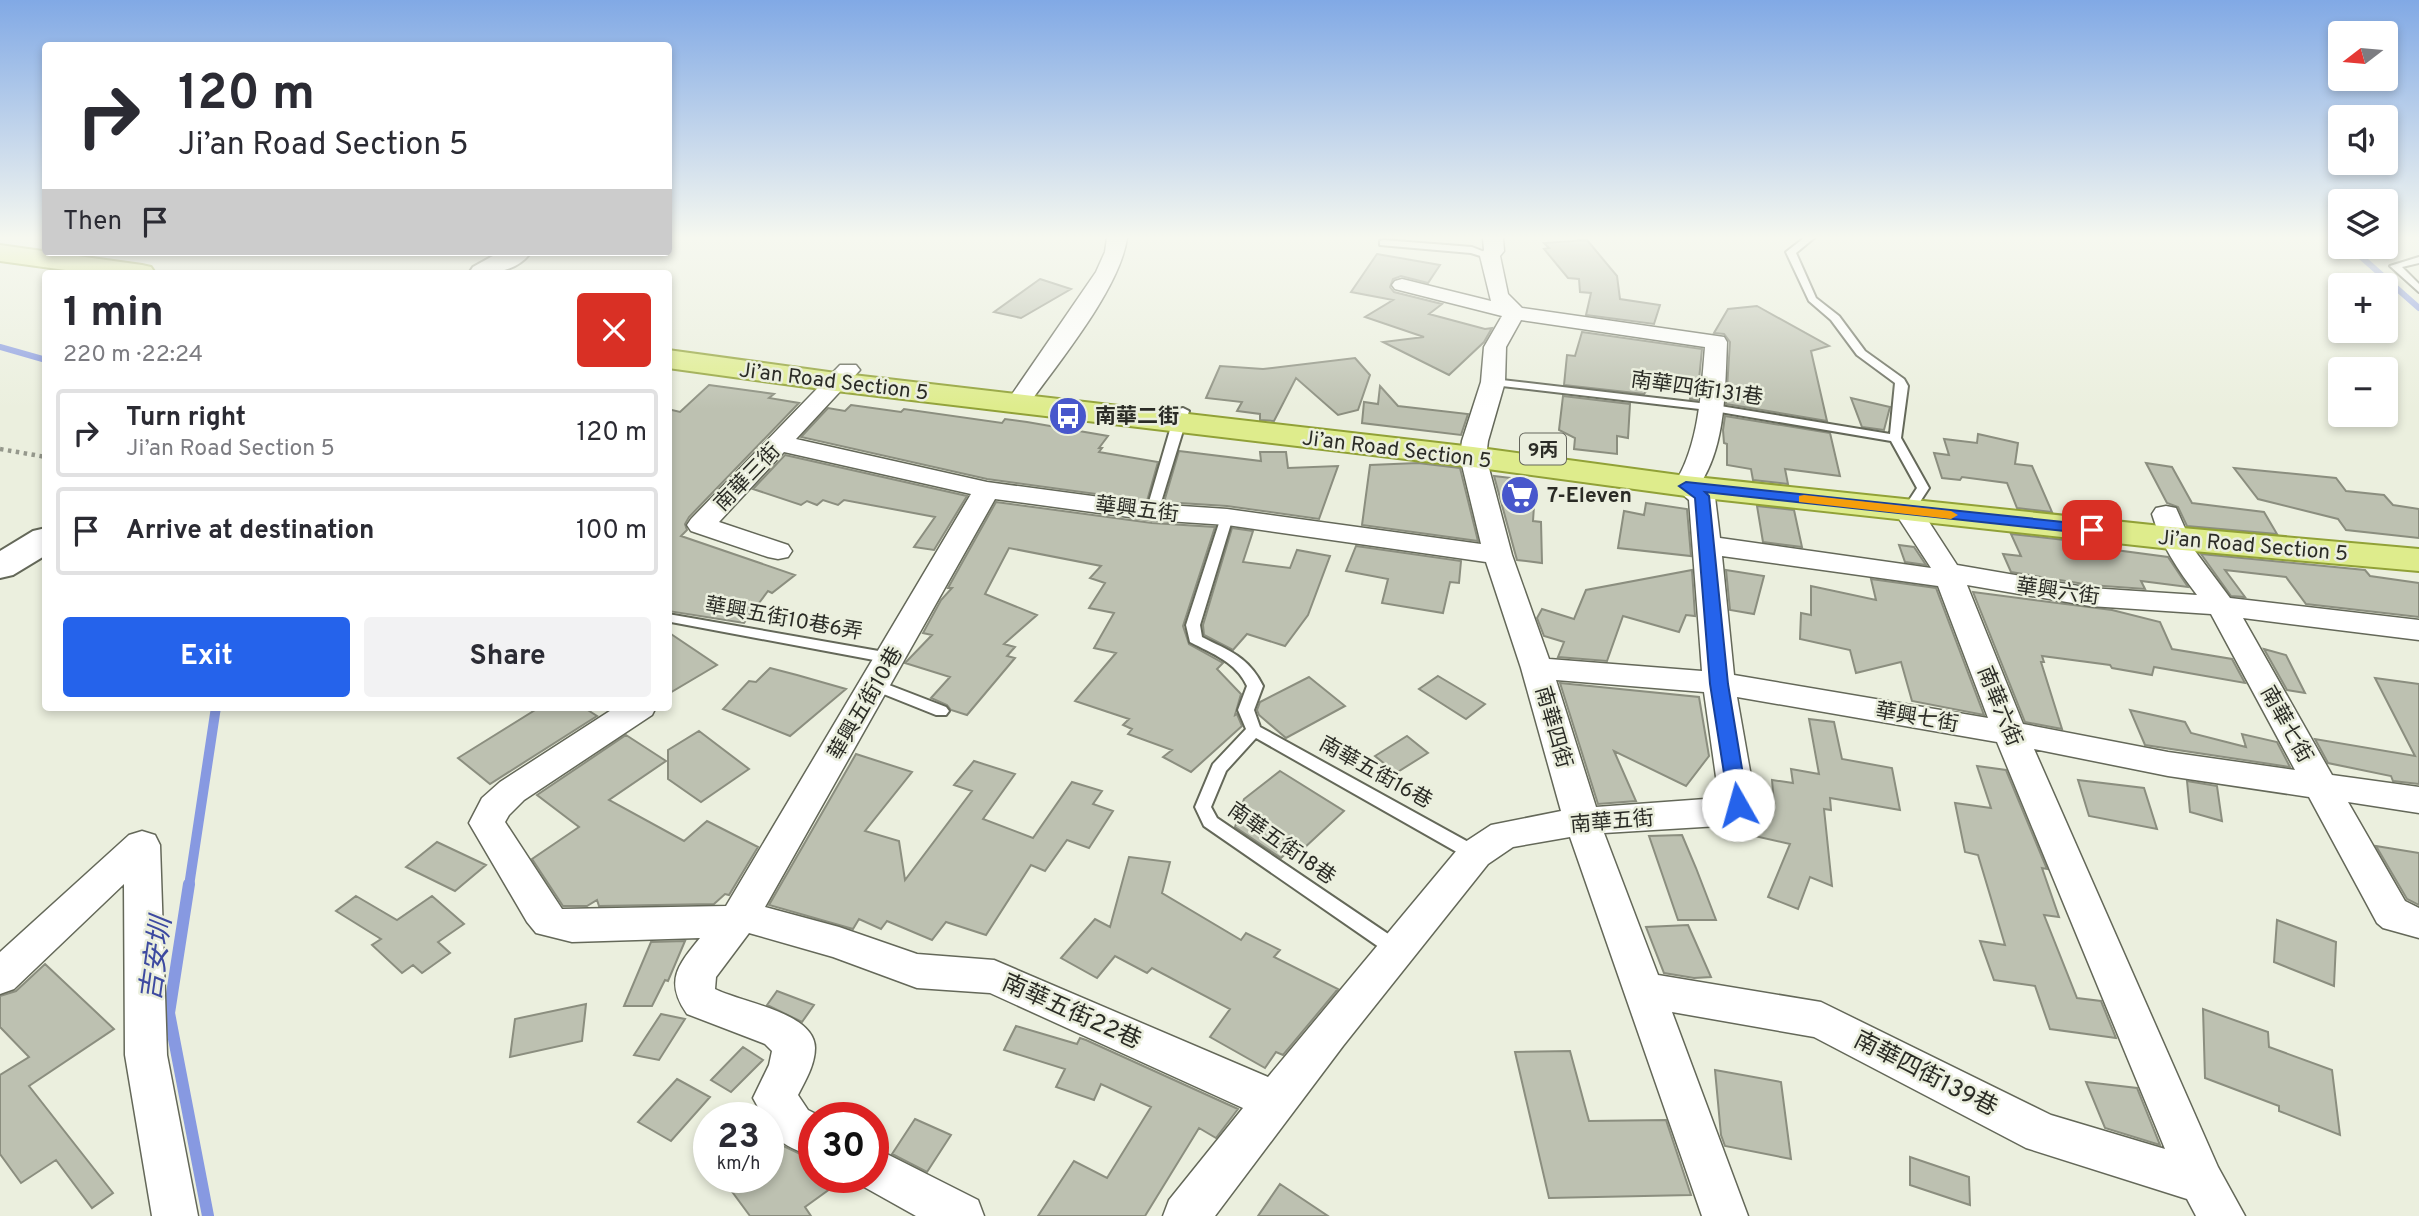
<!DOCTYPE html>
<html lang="en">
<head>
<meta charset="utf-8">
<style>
  body { margin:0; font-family:Overpass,"Noto Sans TC",sans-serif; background:#f2f2f3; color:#2b2b33; height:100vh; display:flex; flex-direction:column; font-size:26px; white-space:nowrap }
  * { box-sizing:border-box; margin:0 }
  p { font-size:23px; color:#7c7c81 }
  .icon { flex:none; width:38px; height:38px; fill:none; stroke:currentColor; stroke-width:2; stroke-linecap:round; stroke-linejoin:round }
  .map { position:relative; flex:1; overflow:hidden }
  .side { position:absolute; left:42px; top:270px; width:630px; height:441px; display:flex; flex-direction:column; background:#fff; border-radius:7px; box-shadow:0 4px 10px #0003 }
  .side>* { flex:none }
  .hud { position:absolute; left:42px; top:42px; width:630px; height:214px; border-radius:7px; box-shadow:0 4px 10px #0003; background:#fff; color:#2b2b33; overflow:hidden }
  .needle { width:46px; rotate:254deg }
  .buttons { position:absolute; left:2328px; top:21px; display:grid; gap:14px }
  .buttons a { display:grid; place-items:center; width:70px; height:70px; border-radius:7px; background:#fff; box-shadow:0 4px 10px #0003; font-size:35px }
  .speed { position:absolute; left:693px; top:1102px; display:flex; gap:14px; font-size:35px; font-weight:700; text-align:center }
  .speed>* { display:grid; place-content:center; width:91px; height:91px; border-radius:50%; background:#fff; box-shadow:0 4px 10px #0003; line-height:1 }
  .speed small { font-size:18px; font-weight:400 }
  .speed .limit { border:10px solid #d22; background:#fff; color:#111 }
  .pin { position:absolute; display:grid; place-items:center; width:60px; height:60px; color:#fff; margin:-30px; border-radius:14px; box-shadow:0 4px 10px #0006 }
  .me { position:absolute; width:77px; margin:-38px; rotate:353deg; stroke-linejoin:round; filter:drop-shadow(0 0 5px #0008) }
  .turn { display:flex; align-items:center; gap:24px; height:147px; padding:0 21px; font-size:32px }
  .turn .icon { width:91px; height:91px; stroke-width:2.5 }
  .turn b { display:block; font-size:49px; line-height:60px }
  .then { display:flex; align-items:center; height:66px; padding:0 21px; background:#0003; gap:14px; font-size:26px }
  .round { display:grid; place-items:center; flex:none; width:74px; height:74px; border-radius:7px; background:#f2f2f3 }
  .overview { display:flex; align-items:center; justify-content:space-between; height:119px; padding:0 21px }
  h1 { font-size:42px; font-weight:700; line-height:52px }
  .action { display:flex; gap:14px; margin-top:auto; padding:14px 21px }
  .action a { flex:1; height:80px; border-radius:7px; background:#2563eb; color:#fff; font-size:28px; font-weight:700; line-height:80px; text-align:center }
  .action a+a { background:#f2f2f3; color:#2b2b33 }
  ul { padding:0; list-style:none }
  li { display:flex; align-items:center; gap:21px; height:88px; margin:0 14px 10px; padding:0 7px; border:4px solid #e1e1e2; border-radius:7px }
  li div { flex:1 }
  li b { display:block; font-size:26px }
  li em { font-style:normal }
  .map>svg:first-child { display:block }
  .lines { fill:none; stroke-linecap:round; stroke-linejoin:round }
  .stream-far2 { stroke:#8799e1; stroke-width:6 }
  .stream-far1 { stroke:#8799e1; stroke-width:10 }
  .stream { stroke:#8799e1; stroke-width:12 }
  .building { fill:#bdc1b1; stroke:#8b8e7f; stroke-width:2 }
  .lane-casing { stroke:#646859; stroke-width:4 }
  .street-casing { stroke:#646859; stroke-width:3 }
  .secondary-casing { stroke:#646859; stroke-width:4 }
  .primary-casing { stroke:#91a137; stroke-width:4 }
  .path { stroke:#95988c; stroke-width:4.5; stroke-dasharray:3.5 4.5; stroke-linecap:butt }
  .lane { fill:#fff; fill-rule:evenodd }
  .street { fill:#fff; fill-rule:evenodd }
  .secondary { fill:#fff; fill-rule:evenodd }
  .primary { fill:#deec8c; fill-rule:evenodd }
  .route { fill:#2563eb; stroke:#184099; stroke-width:2 }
  .slow { fill:#f59e0b }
  .labels { text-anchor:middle; stroke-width:5; stroke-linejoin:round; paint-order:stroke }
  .shield { fill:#ebefde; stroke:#65665d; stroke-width:2 }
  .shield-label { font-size:19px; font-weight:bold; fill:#2b2c26 }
  .street-label { font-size:21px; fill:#2b2c26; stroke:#ebefde }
  .poi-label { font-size:21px; font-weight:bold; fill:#2b2c26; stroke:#ebefde; text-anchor:start }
  .near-street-label { font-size:24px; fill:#2b2c26; stroke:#ebefde }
  .near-water-label { font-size:28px; font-style:italic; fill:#3d4aa0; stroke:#ebefde }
</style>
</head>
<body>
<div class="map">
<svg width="2419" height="1216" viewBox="0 0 2419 1216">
  <rect width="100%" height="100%" fill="#ebefde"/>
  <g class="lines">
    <!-- stream-far2 -->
    <path class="stream-far2" d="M2350,247L2419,308
      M0,347L46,360"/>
    <!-- stream-far1 -->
    <path class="stream-far1" d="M189,886L216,707"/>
    <!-- stream -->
    <path class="stream" d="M189,884L169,1013L208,1216"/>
  </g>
  <!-- building -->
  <path class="building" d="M1587,240L1617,276L1620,299L1660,305L1654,324L1586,315L1591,293L1580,292L1579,279L1568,278L1544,249L1549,248L1544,243Z
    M1377,254L1440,265L1428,283L1401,276L1393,279L1390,287L1394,292L1442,304L1429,314L1485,329L1492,328L1484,342L1449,375L1383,342L1424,337L1365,317L1393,300L1351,292Z
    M1040,279L1071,289L1021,318L994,312Z
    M1757,306L1829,346L1811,351L1827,421L1726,404L1730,342L1724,334L1714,333L1728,309Z
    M1582,332L1702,349L1697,400L1690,399L1694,387L1655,380L1644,394L1564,385L1567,355L1575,356Z
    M1355,358L1370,375L1358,410L1338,415L1296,378L1274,421L1260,420V414L1237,411L1242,402L1206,398L1220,366L1263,369Z
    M709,385L774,394L769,398L799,403L689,517L685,524L687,530L681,536L795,575L772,593L768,591L744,623L668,611V409L680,412Z
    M1380,386L1398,406L1468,414L1461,435L1362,423L1364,402L1378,404Z
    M1563,396L1630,404L1628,438L1617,436V454L1574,449L1575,438L1559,430Z
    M1851,398L1890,407L1884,430L1862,427Z
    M851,405L901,412L904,409L1002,423L1005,419L1027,422L1108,436L1099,448H1102L1099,452L1158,462L1147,501L987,479L801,437L828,408L845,411Z
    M1725,416L1830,433L1840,476L1785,469L1788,484L1753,480L1751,469L1727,465V444L1724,443L1723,430Z
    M1978,434L2018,443L2015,464L2032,466L2052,512L2017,508L2007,483L1962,477L1960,480L1942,478L1934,453L1949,455L1944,439L1977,443Z
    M1179,451L1261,461L1260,452H1286L1288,468L1338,466L1319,519L1227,506L1164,502Z
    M785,455L967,496L934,550L914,547L935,517L844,500L838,505L823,500L817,505L807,501L801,505L753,489Z
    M1418,463L1460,468L1478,541L1362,525L1370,465Z
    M2146,463L2172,467L2192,503L2264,512L2277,534L2187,526L2178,507L2167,503Z
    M2234,468L2336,478L2346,491L2384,495L2393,505L2419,509V538L2346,530L2338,519L2258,499Z
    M1494,476L1528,480L1525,505L1534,506L1533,521L1541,522L1542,563L1517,560Z
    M996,502L1152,523L1215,527L1183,626L1189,644L1223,663L1217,669L1241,694L1235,715L1237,714L1242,726L1191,772L1163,757L1172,750L1128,734L1132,729L1123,725L1129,719L1075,701L1116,653L1094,648L1114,613L1089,608L1105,583L1090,578L1101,566L1009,548L985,594L1037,615L1004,644L1015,647L1007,656L1015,658L967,715L951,710L947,705L931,698L950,677L905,663L932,635L923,633L941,600L952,588H948Z
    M1646,503L1687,509L1691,556L1618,548L1624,511L1644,515Z
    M1757,506L1794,510L1802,547L1763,542Z
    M1232,528L1253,531L1243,562L1290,568L1297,550L1330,556L1308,615L1285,646L1247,634L1233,650L1204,635L1203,625Z
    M2011,534L2091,543L2093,547L2168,557L2188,587L2141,581L2145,589L2090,585L2011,572L2003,554L2021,556Z
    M1899,545L1914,547L1926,565L1905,562Z
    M1356,546L1461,561L1459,583L1450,582L1443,613L1382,603L1388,579L1346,571Z
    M2201,554L2365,570L2370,576L2419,583V617L2306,604L2286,577L2225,570L2245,597L2231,596Z
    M1692,570L1695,616L1686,615L1679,632L1623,616L1607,661L1558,657L1564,642L1544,636L1537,618L1542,609L1574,619L1586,590Z
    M1726,570L1764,576L1754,614L1730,610Z
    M1871,579L1936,588L1984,715L1912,701L1901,662L1856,673L1850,650L1800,639L1801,613L1811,615V586L1876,600Z
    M1973,592L2112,610L2160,622L2172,649L2232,659L2245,683L2154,667L2152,675L2112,668L2110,665L2042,656L2044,662H2041L2062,729L2025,722Z
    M668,632L717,665L668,694Z
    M2264,649L2286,655L2305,693L2287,690Z
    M770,668L797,675L846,689L790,736L723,709L749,681L756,682Z
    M1438,676L1485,704L1466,719L1419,689Z
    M1309,677L1345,706L1286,738L1259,715L1257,710L1260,702Z
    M2375,678L2419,684V784L2393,781L2391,776L2328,763L2315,739L2415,756Z
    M1560,683L1699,697L1709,756L1686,786L1614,751L1636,801L1598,804Z
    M540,707H583L597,716L490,784L458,758Z
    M2130,710L2185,722L2191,733L2246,747L2242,734L2277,742L2290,767L2145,745Z
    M1809,719L1834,722L1842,759L1892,768L1900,810L1830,798L1831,810L1824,809L1832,886L1810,877L1798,909L1768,897L1790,844L1750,835V817L1758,806V800L1774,803L1772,780L1793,783L1791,769L1819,774Z
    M699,731L749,769L701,802L668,779V750Z
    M626,735L666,761L609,800L684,841L707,821L758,847L729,895L725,894L714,904L599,906L597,900L587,906H563L532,859L579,827L537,795Z
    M1407,736L1428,753L1396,773L1375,756Z
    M856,754L912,772L865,831L899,841L905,880L972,791L954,785L974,761L1015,774L983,819L1033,838L1072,782L1102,791L1093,804L1113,811L1089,848L1067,840L1045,871L1031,865L986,935L946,922L932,940L887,921L881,929L859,919L853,929L769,905Z
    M1977,766L2006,770L2047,869L2042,868L2059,917L2044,915L2077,998L2101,1001L2116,1038L2050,1029L2035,986L1994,980L1980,941L2005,945L1978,855L1965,852L1955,803L1991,808Z
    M1280,771L1344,811L1302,850L1294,846L1281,858L1235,827L1244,799Z
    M2078,780L2144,788L2157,829L2089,816Z
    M2187,781L2217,786L2222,821L2190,812Z
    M1682,835L1696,868L1716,920H1678L1649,836Z
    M437,842L486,865L455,891L406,867Z
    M2376,846L2419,853V905L2407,899Z
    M1129,857L1170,862L1162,893L1241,940L1246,933L1280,950L1274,957L1338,989L1283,1055L1276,1052L1265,1068L1210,1037L1230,1009L1152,968L1147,973L1115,956L1097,978L1061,958L1095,919L1110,927Z
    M356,896L397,920L432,896L464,924L438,942L450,953L422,973L413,965L402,973L372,945L381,939L336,911Z
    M2277,920L2336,942L2334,986L2274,962Z
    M1688,925L1711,977L1694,978L1664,973L1646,927Z
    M685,941L668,981L665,980L652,1006H624L651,942Z
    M45,964L114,1029L29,1086L113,1193L92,1208L56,1160L21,1183L0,1154V1075L29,1057L0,1027V996L16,991Z
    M777,991L814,1005L802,1022L767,1005Z
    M586,1004L582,1041L510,1057L515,1019Z
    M2203,1009L2268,1032L2269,1047L2332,1070L2340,1135L2279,1111V1106L2205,1078Z
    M661,1014L685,1019L659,1060L634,1055Z
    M1016,1026L1077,1044L1080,1038L1086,1040L1238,1109L1216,1138L1199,1128L1145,1216H1038L1074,1161L1107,1178L1151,1107L1101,1084L1094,1100L1056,1087L1065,1069L1004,1050Z
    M743,1047L763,1060L731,1092L711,1080Z
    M1570,1051L1589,1121L1666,1120L1691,1195L1549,1198L1515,1052Z
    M1715,1070L1781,1082L1791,1159L1725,1146L1721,1135Z
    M677,1079L710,1097L671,1141L638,1122Z
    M2086,1082L2137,1088L2160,1145L2105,1128Z
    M915,1119L951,1135L927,1172L892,1154Z
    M773,1137L783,1146L809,1158L814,1163V1178H827L834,1186L805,1207L811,1216H750L722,1178H768V1141Z
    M1910,1157L1969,1177L1970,1205L1910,1185Z
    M1280,1184L1328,1216H1258Z"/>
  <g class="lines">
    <defs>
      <path id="lane" d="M1804,238H1814L1796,253L1816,298L1839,316L1865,351L1904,379L1908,386L1901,438L1929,488L1912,514L1908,515L1902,511L1917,488L1891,441L1708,410L1493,385L1488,382L1493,379L1708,404L1890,434L1895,383L1857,355L1831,320L1809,301L1786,252Z
        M1383,240L1472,247L1495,256L1490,259L1471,253L1380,245V241Z
        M2419,257V263L2402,267L2419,284V292L2390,266Z
        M1183,408L1189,411L1158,512L1156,515H1148L1146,512L1172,423L1179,409Z
        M1227,513L1233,517L1200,625L1202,637C1229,651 1248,656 1263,686L1254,710L1260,727L1481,849L1484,854L1481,859L1475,861L1469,859L1256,738L1226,771L1211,807L1217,818L1403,944L1405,949L1403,954L1396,957L1389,954L1204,826L1195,807L1213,764L1246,729L1238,710L1247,686C1236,662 1213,654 1190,642L1186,625L1221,517Z
        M668,614L890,653L897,658L890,663L671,622H668Z
        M876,680L946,707L949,711L946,715H936L871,689L868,685L871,681Z"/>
      <path id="street" d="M1107,238H1127C1120,289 1057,364 1026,408L1018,410L1010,408L1006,403L1096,272L1105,252Z
        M1483,238H1503L1504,251L1500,256L1508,294L1522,308L1724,337L1727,342C1725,388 1726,445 1700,484L1715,497L1720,538L1931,568L1894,511L1898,505L1908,503L1918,505L1957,565L2090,588L2197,595C2178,570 2161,545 2152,514L2156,508L2166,506L2176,508L2195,551L2230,598L2419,620V640L2243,618L2332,775L2419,787V813L2348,802L2405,901L2419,908V938L2383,928L2377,923L2309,797L2168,776L2034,749L2218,1167L2245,1216H2196L2187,1199L2026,1148L1814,1037L1672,1012L1748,1216H1702L1570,837L1513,847L1488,864L1343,1046L1215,1216H1163L1169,1200L1243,1108L990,993L917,988L833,957L749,933L716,977L715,989C739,1002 815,1012 815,1048C815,1065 805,1081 798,1095L808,1110L824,1118H814V1157C796,1150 768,1141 768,1118H764L753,1098L769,1065L772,1051L765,1044L687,1014C664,981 678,965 700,938L572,942L536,933L527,922L469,823L482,798L500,782L616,707H656L652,715L524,800L509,815L505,822L562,909L726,906L971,494L784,452L719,522L788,545L792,551L788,557L778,559L768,557L691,531L687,525L691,519L840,365H856L860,370L796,439L987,482L1152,504L1227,509L1481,544L1460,457L1462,441L1481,382L1484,347L1502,316L1395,289L1392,285L1395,281L1402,279L1491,301L1480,256L1484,250ZM1521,320L1705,347C1701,393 1699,447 1673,486L1689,500L1702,671L1549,659L1512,555L1486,457L1488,441L1505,382L1506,347ZM995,499L1152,520L1227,525L1486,562L1521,668L1561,811L1491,825L1462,844L1268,1077L994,960L917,954L839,927L765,907ZM1722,556L1938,586L1988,718L1734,675ZM1967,585L2090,606L2211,614L2295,770L2168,752L2023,724ZM1556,680L1704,692L1719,798L1596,807ZM1737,697L1997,742L2165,1149L2051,1115L1821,1002L1658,975L1604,833L1719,826L1750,814L1756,805Z
        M142,831L155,835L160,845L167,1055L198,1216H152L125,1055L124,884L14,989L0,994V952L129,835Z
        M873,1147L978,1200L984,1216H916L857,1183L854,1178H873Z"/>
      <path id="secondary" d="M500,252H531C516,273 492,273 469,273L473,267Z
        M46,528V555L13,575L0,578V551L33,531Z"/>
      <path id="primary" d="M0,245L142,265L151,267L155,273H87L0,261Z
        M668,350L836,373L1473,447L1686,476L2171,527L2419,549V571L2171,549L1686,496L1473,467L836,391L668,368Z"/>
    </defs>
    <!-- lane casing -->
    <use href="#lane" class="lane-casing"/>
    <!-- street casing -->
    <use href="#street" class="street-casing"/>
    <!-- secondary casing -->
    <use href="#secondary" class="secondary-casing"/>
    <!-- primary casing -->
    <use href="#primary" class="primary-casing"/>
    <!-- path -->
    <path class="path" d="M0,449L46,457"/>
    <!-- lane -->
    <use href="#lane" class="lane"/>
    <!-- street -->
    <use href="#street" class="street"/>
    <!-- secondary -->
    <use href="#secondary" class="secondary"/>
    <!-- primary -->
    <use href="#primary" class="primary"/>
  </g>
  <!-- sky -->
  <linearGradient id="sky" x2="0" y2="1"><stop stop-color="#81a9e5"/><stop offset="0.58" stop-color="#f6f8f0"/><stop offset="1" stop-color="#f6f8f0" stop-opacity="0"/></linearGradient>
  <rect width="2419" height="409" fill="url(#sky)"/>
  <!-- route -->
  <path class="route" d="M1686,482L2092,525L2099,530L2092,534L1705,492L1709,496L1728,684L1748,805L1745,810H1732L1729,805L1710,684L1695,498L1679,486Z"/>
  <!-- slow -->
  <path class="slow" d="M1804,495L1951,511L1958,515L1951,519L1799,502V496Z"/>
  <!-- icons -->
  <defs>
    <symbol id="bus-disc" viewBox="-11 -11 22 22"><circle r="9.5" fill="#4857cc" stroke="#ebefde"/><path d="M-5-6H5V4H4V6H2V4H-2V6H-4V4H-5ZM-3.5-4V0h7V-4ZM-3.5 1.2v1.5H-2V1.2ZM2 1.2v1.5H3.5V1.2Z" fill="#fff"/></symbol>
    <symbol id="supermarket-disc" viewBox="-11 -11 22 22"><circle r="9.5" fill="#4857cc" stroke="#ebefde"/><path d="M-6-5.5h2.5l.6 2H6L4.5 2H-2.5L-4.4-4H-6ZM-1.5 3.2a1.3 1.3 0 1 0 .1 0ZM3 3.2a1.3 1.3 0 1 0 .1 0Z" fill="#fff"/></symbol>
  </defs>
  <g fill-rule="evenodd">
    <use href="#bus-disc" x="1046" y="394" width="44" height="44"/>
    <use href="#supermarket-disc" x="1498" y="473" width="44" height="44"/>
  </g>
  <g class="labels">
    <!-- shield labels -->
    <rect class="shield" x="1520" y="433.5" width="46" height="31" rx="5"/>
    <g class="shield-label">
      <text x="1543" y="456">9丙</text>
    </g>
    <!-- street labels -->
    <g class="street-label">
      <text transform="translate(834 381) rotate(7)" y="7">Ji’an Road Section 5</text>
      <text transform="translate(1697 388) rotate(8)" y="7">南華四街131巷</text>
      <text transform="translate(1397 449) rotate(7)" y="7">Ji’an Road Section 5</text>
      <text transform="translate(747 477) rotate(-46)" y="7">南華三街</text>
      <text transform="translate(1137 509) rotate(7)" y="7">華興五街</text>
      <text transform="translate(2253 545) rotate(5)" y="7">Ji’an Road Section 5</text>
      <text transform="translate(2058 591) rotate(8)" y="7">華興六街</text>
      <text transform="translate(784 618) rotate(10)" y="7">華興五街10巷6弄</text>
      <text transform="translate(865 703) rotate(-60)" y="7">華興五街10巷</text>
      <text transform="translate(2000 706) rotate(68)" y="7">南華六街</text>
      <text transform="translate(1917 717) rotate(10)" y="7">華興七街</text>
      <text transform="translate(2287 724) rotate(61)" y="7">南華七街</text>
      <text transform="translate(1554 727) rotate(74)" y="7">南華四街</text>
      <text transform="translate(1376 772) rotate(29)" y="7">南華五街16巷</text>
      <text transform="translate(1612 821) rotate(-5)" y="7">南華五街</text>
      <text transform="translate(1282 843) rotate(35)" y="7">南華五街18巷</text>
    </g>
    <!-- poi labels -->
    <g class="poi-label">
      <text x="1095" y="423">南華二街</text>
      <text x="1547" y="502">7-Eleven</text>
    </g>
    <!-- near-street labels -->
    <g class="near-street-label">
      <text transform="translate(1072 1011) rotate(24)" y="8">南華五街22巷</text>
      <text transform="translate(1926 1073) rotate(27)" y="8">南華四街139巷</text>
    </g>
    <!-- near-water labels -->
    <g class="near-water-label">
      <text transform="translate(155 959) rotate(-82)" y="10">吉安圳</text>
    </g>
  </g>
</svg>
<div class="buttons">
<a><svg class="needle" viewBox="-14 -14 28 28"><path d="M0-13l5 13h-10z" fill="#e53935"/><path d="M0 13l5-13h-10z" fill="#7c7c81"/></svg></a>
<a><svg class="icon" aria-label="sound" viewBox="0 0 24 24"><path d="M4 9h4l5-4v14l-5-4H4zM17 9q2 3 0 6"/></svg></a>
<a><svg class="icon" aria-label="layers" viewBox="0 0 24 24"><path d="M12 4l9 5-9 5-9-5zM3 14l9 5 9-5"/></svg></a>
<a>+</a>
<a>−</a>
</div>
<div class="speed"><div>23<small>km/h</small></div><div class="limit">30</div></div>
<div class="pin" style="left:2092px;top:530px;background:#d93025"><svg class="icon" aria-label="arrive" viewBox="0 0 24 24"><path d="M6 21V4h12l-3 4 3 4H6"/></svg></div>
<svg class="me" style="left:1738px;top:805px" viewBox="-20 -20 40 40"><circle r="19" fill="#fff"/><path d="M0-13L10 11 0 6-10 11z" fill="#2563eb"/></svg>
<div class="hud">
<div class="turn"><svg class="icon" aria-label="right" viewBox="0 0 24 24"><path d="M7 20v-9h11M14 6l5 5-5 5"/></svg><div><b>120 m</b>Ji’an Road Section 5</div></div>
<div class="then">Then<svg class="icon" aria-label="arrive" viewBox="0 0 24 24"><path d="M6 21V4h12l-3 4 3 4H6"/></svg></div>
</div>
<section class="side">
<div class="overview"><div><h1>1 min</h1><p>220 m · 22:24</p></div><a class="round" style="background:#d93025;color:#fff"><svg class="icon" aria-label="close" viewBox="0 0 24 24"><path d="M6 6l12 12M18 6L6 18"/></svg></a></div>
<ul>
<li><svg class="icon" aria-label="right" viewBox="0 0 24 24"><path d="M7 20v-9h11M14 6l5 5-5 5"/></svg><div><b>Turn right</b><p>Ji’an Road Section 5</p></div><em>120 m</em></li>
<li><svg class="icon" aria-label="arrive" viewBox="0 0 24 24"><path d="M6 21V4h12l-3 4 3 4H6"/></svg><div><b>Arrive at destination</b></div><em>100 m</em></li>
</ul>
<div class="action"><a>Exit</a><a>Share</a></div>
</section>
</div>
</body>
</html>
